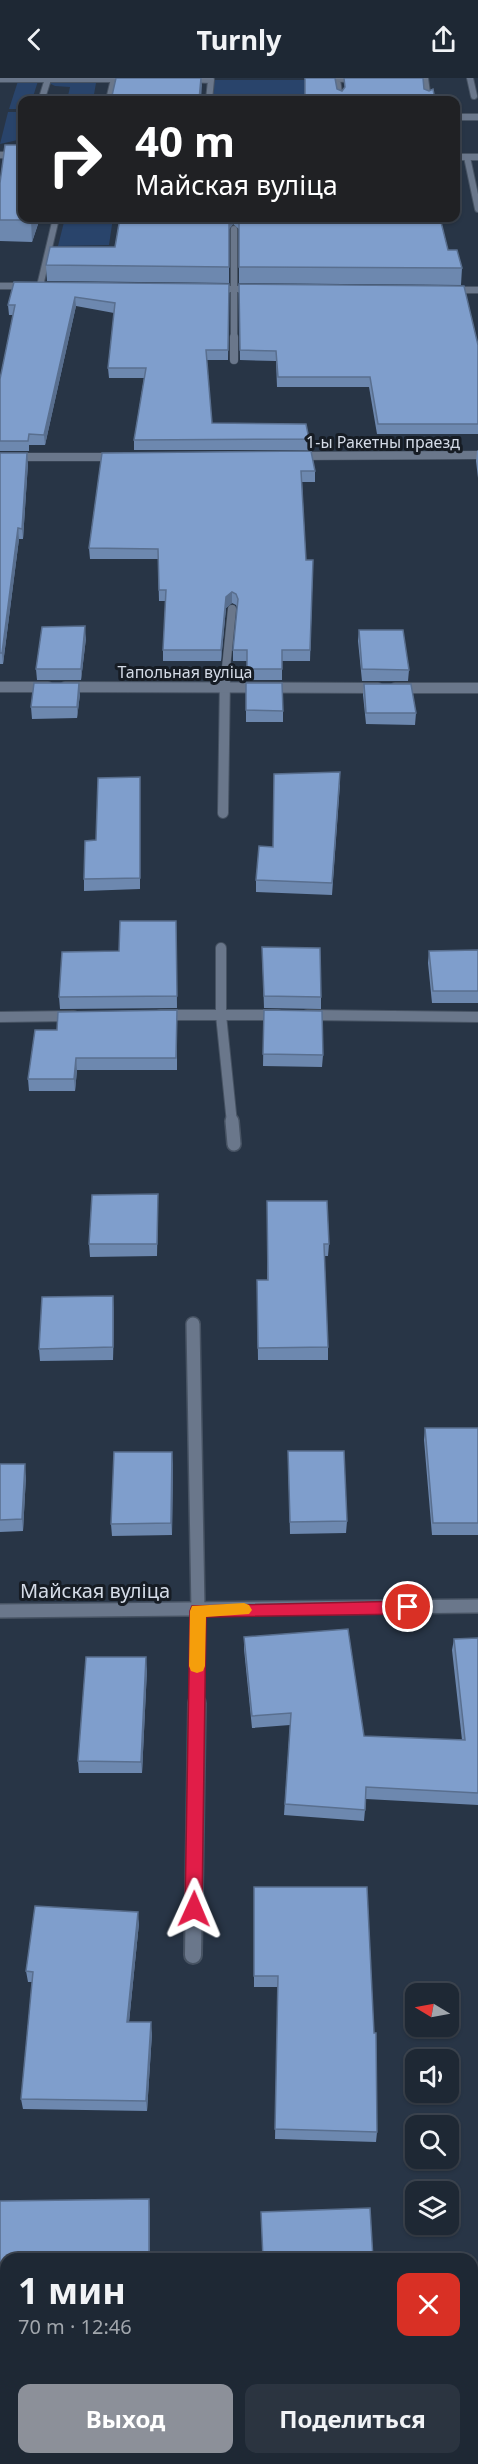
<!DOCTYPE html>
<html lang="ru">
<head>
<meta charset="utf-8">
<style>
  body { margin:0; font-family:"Noto Sans",sans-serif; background:#2b3440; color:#f1f3f6; height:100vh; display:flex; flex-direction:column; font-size:22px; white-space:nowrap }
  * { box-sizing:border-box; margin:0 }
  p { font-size:20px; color:#a1a6ac }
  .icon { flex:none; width:33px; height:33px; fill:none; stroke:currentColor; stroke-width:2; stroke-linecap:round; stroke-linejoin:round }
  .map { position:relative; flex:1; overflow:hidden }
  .drawer { position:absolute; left:0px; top:2175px; width:478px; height:212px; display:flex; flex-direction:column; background:#1e2834; border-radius:18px 18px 0 0; box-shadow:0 2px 4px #0004,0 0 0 2px #3c444f }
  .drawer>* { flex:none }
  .banner { position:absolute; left:18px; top:18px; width:442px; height:126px; border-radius:12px; box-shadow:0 2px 4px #0004,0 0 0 2px #3c444f; background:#202124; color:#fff; overflow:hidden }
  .needle { width:39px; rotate:280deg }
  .controls { position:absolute; left:405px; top:1905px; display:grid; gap:12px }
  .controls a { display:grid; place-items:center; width:54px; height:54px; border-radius:12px; background:#1e2834; box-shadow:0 2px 4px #0004,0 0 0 2px #3c444f; font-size:30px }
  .pin { position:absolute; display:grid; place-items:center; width:51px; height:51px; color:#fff; margin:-26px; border:3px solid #fff; border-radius:50%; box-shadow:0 2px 6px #0007 }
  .me { position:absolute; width:66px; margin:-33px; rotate:1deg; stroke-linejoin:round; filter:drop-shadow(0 0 4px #0008) }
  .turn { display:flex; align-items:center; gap:21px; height:126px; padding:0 18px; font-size:27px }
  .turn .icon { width:78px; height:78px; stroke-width:2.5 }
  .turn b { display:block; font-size:42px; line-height:51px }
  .round { display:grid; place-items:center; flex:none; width:63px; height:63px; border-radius:12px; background:#2b3440 }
  .summary { display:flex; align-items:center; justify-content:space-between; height:102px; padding:0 18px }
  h1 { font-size:36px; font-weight:700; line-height:45px }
  .button { display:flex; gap:12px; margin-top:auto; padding:12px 18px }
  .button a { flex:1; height:69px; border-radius:12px; background:#8c9099; color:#fff; font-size:24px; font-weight:700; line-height:69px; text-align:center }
  .button a+a { background:#2b3440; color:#f1f3f6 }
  header { display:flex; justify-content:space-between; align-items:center; height:78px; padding:0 18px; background:#1e2834; font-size:27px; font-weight:700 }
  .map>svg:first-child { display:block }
  .green { fill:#29446b }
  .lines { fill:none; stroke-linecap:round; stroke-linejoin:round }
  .service-far4-casing { stroke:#475363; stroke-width:8 }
  .service-far3-casing { stroke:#475363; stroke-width:9 }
  .service-far2-casing { stroke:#475363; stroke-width:12 }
  .service-far1-casing { stroke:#475363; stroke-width:16 }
  .service-casing { stroke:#475363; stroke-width:20 }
  .minor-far3-casing { stroke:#475363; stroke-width:8 }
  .minor-far2-casing { stroke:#475363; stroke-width:9 }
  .minor-far1-casing { stroke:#475363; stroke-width:12 }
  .minor-casing { stroke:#475363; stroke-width:16 }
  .tertiary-casing { stroke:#475363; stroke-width:8 }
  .service-far4 { stroke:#6a778b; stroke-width:6 }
  .service-far3 { stroke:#6a778b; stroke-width:8 }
  .service-far2 { stroke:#6a778b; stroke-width:10 }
  .service-far1 { stroke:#6a778b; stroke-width:13 }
  .service { stroke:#6a778b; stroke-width:16 }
  .minor-far3 { stroke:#6a778b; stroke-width:6 }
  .minor-far2 { stroke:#6a778b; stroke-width:8 }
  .minor-far1 { stroke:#6a778b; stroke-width:10 }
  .minor { stroke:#6a778b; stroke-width:13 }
  .tertiary { stroke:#6a778b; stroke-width:6 }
  .wall { fill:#6d88af }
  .shaded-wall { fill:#596f8f }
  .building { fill:#7f9ecc; stroke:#596f8f; stroke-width:1.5 }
  .route { fill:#e11d48; stroke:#92132f; stroke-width:1.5 }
  .slow { fill:#f59e0b }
  .labels { text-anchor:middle; stroke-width:6; stroke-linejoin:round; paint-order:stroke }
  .far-street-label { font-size:16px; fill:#d4dbe7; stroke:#161c24 }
  .street-label { font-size:20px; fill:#d4dbe7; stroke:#161c24 }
</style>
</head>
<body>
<header><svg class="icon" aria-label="back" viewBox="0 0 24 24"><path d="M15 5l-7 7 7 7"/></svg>Turnly<svg class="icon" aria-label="share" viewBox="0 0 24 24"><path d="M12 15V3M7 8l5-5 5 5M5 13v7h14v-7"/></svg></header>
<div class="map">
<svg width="478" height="2386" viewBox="0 0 478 2386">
  <rect width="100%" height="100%" fill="#283546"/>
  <!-- green -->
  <path class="green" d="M214,2H320L321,22H212Z
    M18,3H38L32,22H22V31H9Z
    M92,3L96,5L93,22H67L70,9L55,8L51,6V4Z
    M8,34H22V61L0,66Z
    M65,140H113L109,167L58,168Z"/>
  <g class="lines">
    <defs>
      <path id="service-far4" d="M425,0L428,22
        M470,0L474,18
        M0,1H132
        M185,1L211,2L209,22
        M42,20L48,1
        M109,22L114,1
        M340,22L337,1L369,0
        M456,39H478
        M234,151V260
        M40,208L56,140"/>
      <path id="service-far3" d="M234,259V282
        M225,600L232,531"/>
      <path id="service-far2" d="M223,735L225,599
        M221,870V937L232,1045"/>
      <path id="service-far1" d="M232,1043L234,1066
        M193,1246L198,1532L197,1626"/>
      <path id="service" d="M193,1877L197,1625
        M196,2380V2386"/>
      <path id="minor-far3" d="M467,79L478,131
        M0,208H29
        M214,211H254
        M448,212H478"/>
      <path id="minor-far2" d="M296,378L478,377
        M0,379H117"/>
      <path id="minor-far1" d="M0,609H48
        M65,609L378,610
        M395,610H478
        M160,937H278
        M307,937L478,939
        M0,939L74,938"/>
      <path id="minor" d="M0,1533L478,1528"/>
      <path id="tertiary" d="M0,77H22
        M456,79H478"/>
    </defs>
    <!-- service-far4 casing -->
    <use href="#service-far4" class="service-far4-casing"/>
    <!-- service-far3 casing -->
    <use href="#service-far3" class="service-far3-casing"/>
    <!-- service-far2 casing -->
    <use href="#service-far2" class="service-far2-casing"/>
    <!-- service-far1 casing -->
    <use href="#service-far1" class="service-far1-casing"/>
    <!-- service casing -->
    <use href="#service" class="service-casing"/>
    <!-- minor-far3 casing -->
    <use href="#minor-far3" class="minor-far3-casing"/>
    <!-- minor-far2 casing -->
    <use href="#minor-far2" class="minor-far2-casing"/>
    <!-- minor-far1 casing -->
    <use href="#minor-far1" class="minor-far1-casing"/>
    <!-- minor casing -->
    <use href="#minor" class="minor-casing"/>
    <!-- tertiary casing -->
    <use href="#tertiary" class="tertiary-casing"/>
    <!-- service-far4 -->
    <use href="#service-far4" class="service-far4"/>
    <!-- service-far3 -->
    <use href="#service-far3" class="service-far3"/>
    <!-- service-far2 -->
    <use href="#service-far2" class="service-far2"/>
    <!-- service-far1 -->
    <use href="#service-far1" class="service-far1"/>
    <!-- service -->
    <use href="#service" class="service"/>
    <!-- minor-far3 -->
    <use href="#minor-far3" class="minor-far3"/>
    <!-- minor-far2 -->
    <use href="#minor-far2" class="minor-far2"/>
    <!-- minor-far1 -->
    <use href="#minor-far1" class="minor-far1"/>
    <!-- minor -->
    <use href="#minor" class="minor"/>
    <!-- tertiary -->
    <use href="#tertiary" class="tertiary"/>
  </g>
  <!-- wall -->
  <path class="wall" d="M0,105L40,140L32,164L0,163Z
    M120,140H440L448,172L462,190L461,207L239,205V151L233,146L229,151V205L47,203L46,187L115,169Z
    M14,204L229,206L228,282H206L212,345L309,361V372H134V362L144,300H109L108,290L114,235L76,228L45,367H29V373H0V301L13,237H9L8,227Z
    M239,206L478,267V356H377L369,309H277L276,283L240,282Z
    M478,372V400L476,383L477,373Z
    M0,375L28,385L23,461H19L3,586H0Z
    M102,375L315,393V404H302L306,482H313L310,583H282V602H247V583H233V572L237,529L236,527L232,525L226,530L221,583H163V572L166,523H159L158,481H90L89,470Z
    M359,552L409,592L408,603H362L358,563Z
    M86,560L81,602H37L36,591Z
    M246,605L283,633V644H246Z
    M364,606L416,635L415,647L366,646L363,617Z
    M80,616L77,640L32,641L31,629Z
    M140,699V811L84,813V801Z
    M340,706L332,817L256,814V802L273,769Z
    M176,843L177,930L60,931L59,919L119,873Z
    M262,869L321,919V931L264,930Z
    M478,872V925H432L428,885L429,873Z
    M264,932L323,977L322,989L263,988Z
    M177,945V992H77L75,1013H29L28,1001L57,952Z
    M267,1123L329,1166L328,1178H324L328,1269V1282H258L257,1214L267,1202Z
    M158,1128L157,1178L90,1179L89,1166Z
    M114,1230L113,1282L40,1283L39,1271Z
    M425,1350H478V1457H432L424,1362Z
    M288,1373L347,1443L346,1455L290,1456Z
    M0,1386L26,1398L23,1453L0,1454Z
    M173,1386L172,1457L112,1458L111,1446Z
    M244,1559L364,1658L462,1662L452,1572L454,1561L478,1560V1727L366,1721L364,1743L284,1737L290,1647L252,1650L244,1571Z
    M147,1591L142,1695H79L78,1683Z
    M254,1809L377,2054L376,2064L275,2061L278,1909H254Z
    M139,1845L129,1944L152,1955L147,2033L23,2031L21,2021L32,1904H28L26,1893Z
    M0,2123L150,2131V2181H6V2264H0Z"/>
  <!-- shaded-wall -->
  <path class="shaded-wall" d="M201,0L202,7L201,22H199Z
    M32,140H40L32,164L31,142Z
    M229,140H233V146L229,151V205Z
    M75,219L76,228L45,367L44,357Z
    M27,375L28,385L23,461L22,451Z
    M18,450L19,461L3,586L2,575Z
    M232,514V525L226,530L221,583V572L226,519Z
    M85,548L86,560L81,602V591Z
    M79,605L80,616L77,640V629Z
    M76,980L77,992L75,1013L74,1001Z
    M113,1218L114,1230L113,1282Z
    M172,1374L173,1386L172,1457L171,1445Z
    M25,1386L26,1398L23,1453L22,1441Z
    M146,1579L147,1591L142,1695L141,1684Z
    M138,1834L139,1845L128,1954L127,1944Z
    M151,1944L152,1955L147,2033L146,2023Z
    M149,2121L150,2131V2181H149Z"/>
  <!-- building -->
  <path class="building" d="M116,0H201L199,22H111Z
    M305,0H335L337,11L342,13L345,9L344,0H423L424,11L429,13L433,11L435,22H305Z
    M5,67H22V140H32L31,142H0V105Z
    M120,140H229V189L46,187L50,169H115Z
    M239,140H440L448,172H457L462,190L239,189Z
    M14,204L229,206L228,272H206L212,345L306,346L309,361L134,362L146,290H108L115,225L75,219L44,357L29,356L28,363H0V301L15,227H8Z
    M239,206L464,208L478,267V346H378L370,299H278L276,273L240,272Z
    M311,373L315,393H301L306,482H313L310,572H282V591H247V572H233L238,521L236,516L232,514L226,519L221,572H163L166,512H159L158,471L89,470L102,375Z
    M0,375H27L22,451L18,450L2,575H0Z
    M85,548L81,591H36L42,549Z
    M359,552H403L409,592L362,591Z
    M34,605H79L77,629H31Z
    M246,605H282L283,633L246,632Z
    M364,606H411L416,635H366Z
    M340,694L332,805L256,802L259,768L273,769L274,696Z
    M140,699V800L84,801L85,763L96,762L98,700Z
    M120,843H176L177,918L59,919L62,874L119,873Z
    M262,869L320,870L321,919L264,918Z
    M478,872V913H433L429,873Z
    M177,932L176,980H76L74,1001H28L35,952H57L58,934Z
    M264,932L322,933L323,977L263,976Z
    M158,1116L157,1166H89L92,1117Z
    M267,1123H327L329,1166H324L328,1269L258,1270L257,1202H268Z
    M113,1218V1269L39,1271L42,1219Z
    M425,1350H478V1445H433Z
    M288,1373H344L347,1443L290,1444Z
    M114,1374H172L171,1445L111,1446Z
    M0,1386H25L22,1441L0,1442Z
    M348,1551L364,1658L465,1662L454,1561L478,1560V1715L366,1709L365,1732L285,1726L291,1635L252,1638L244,1559Z
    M86,1579H146L141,1684L78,1683Z
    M254,1809H367L374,1955H376L377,2054L275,2051L278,1898H254Z
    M35,1828L138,1834L127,1944H151L146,2023L21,2021L33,1894L26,1893Z
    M149,2121V2181H6V2255H0V2123Z
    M370,2130L373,2181H263L261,2134Z
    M472,2328H478V2386H302V2380H472Z
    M0,2341H6V2380H127V2386H0Z"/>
  <!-- route -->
  <path class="route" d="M408,1523L414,1525L416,1529L414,1534L408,1536L206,1539L202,1831L200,1837L194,1840L187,1837L185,1831L190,1533L192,1528Z"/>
  <!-- slow -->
  <path class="slow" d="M244,1525L249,1527L252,1532L249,1536L206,1539L205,1588L203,1593L197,1595L191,1593L189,1588L190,1533L192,1528Z"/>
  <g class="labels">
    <!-- far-street labels -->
    <g class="far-street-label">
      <text x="383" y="370">1-ы Ракетны праезд</text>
      <text x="185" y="600">Тапольная вуліца</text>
    </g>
    <!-- street labels -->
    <g class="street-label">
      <text x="95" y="1520">Майская вуліца</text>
    </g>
  </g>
</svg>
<div class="controls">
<a><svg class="needle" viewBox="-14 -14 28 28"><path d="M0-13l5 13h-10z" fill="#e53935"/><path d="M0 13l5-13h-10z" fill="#a1a6ac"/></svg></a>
<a><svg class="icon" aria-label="sound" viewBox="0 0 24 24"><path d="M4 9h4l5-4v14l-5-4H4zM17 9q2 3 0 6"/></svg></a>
<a><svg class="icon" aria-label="search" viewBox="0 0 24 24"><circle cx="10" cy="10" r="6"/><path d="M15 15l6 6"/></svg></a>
<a><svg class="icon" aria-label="layers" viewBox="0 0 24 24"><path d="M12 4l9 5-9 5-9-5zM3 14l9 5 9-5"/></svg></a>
</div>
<div class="pin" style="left:408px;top:1529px;background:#d93025"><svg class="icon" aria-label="arrive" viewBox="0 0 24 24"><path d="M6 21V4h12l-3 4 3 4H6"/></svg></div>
<svg class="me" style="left:194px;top:1831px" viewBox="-20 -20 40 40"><path d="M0-17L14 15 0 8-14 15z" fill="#e11d48" stroke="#fff" stroke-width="4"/></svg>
<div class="banner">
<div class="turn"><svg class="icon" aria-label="right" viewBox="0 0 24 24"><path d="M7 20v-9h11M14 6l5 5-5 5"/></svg><div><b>40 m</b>Майская вуліца</div></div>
</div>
<section class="drawer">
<div class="summary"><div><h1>1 мин</h1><p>70 m · 12:46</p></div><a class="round" style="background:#d93025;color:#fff"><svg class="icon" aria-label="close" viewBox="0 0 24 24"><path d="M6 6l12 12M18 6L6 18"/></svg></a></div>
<div class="button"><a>Выход</a><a>Поделиться</a></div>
</section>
</div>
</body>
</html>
